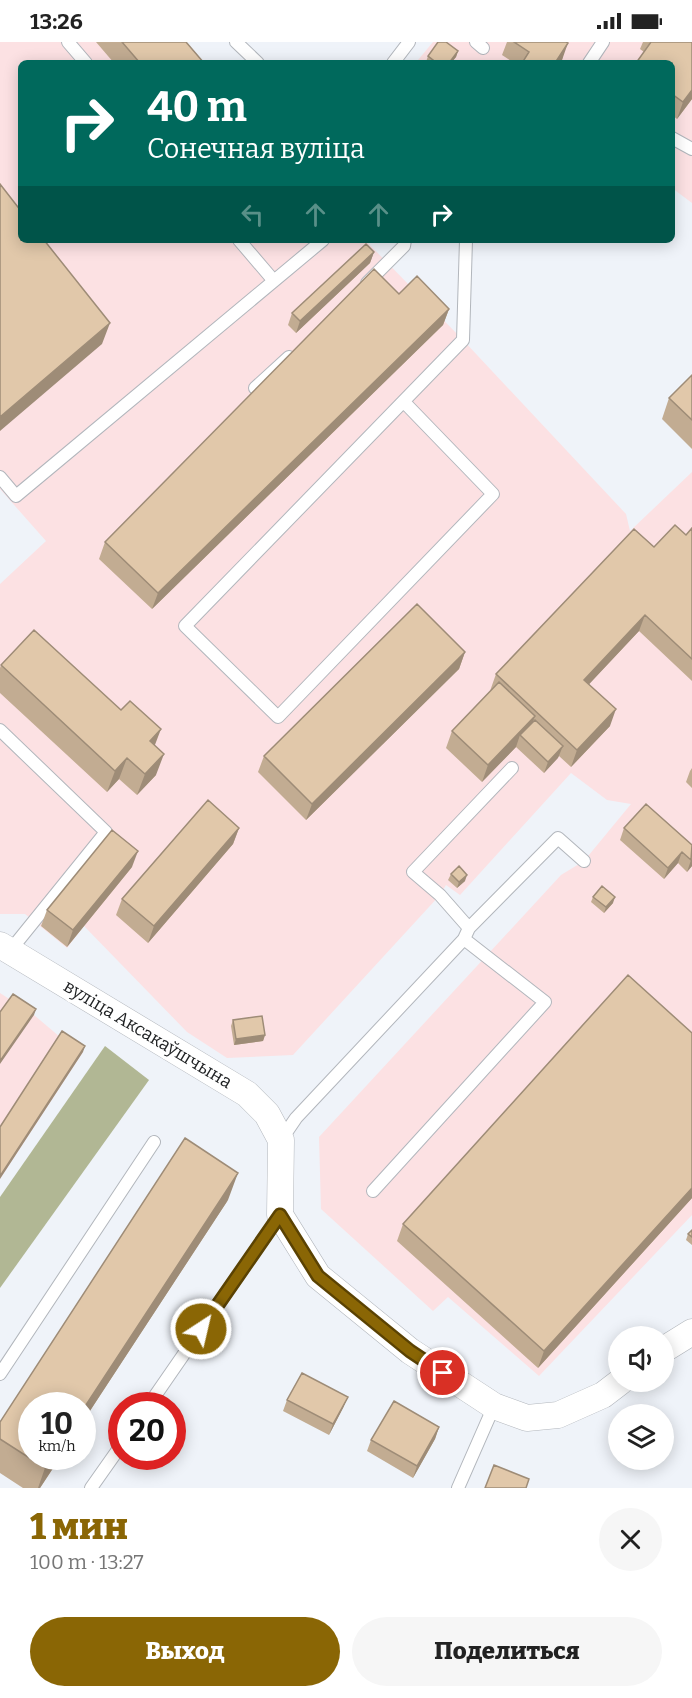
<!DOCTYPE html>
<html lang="ru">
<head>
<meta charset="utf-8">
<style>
  body { margin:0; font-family:Bitter,serif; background:#f6f6f6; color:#222; height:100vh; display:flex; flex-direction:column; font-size:22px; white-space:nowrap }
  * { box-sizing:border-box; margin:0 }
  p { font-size:20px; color:#767676 }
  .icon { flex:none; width:33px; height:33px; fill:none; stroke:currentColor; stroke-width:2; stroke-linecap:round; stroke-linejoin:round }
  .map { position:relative; height:1446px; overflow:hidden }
  .side { display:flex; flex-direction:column; background:#fff; flex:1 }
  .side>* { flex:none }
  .guide { position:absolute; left:18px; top:18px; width:657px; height:183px; border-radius:9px; box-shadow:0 3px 15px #0003; background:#00695c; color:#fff; overflow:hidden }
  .tools { position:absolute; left:608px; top:1284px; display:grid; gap:12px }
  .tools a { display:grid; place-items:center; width:66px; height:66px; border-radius:50%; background:#fff; box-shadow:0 3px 15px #0003; font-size:30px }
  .speed { position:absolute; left:18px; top:1350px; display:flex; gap:12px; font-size:30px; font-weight:700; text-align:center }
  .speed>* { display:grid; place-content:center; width:78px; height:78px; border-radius:50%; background:#fff; box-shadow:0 3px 15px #0003; line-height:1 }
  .speed small { font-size:15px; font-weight:400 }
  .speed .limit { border:9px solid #d22; background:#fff; color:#111 }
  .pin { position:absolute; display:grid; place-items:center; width:51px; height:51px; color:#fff; margin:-26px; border:3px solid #fff; border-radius:50%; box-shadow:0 2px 6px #0007 }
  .me { position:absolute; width:66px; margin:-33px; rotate:35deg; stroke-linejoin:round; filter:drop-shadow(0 0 4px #0008) }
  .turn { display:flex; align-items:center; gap:21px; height:126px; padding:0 30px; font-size:27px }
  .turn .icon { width:78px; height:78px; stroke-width:2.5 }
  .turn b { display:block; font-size:42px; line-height:51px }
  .lanes { display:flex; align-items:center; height:57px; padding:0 30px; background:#0003; justify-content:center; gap:30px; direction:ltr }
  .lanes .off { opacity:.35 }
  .round { display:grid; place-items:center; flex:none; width:63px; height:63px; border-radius:32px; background:#f6f6f6 }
  .overview { display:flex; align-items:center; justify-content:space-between; height:102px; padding:0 30px }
  h1 { font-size:36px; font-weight:800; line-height:45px; color:#8a6605 }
  .action { display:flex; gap:12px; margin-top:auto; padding:12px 30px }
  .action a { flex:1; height:69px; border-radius:36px; background:#8a6605; color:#fff; font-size:24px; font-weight:800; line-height:69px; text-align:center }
  .action a+a { background:#f6f6f6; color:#222 }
  .status { display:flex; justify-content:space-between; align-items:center; height:42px; padding:0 30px; background:#fff; direction:ltr }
  .status svg { height:16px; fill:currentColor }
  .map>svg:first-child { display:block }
  .industrial { fill:#fce1e3 }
  .forest { fill:#b1b794 }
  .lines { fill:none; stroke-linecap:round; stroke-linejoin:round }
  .service-casing { stroke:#b2b6bc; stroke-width:14 }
  .minor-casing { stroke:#b2b6bc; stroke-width:27 }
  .service { stroke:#fff; stroke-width:12 }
  .minor { stroke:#fff; stroke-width:26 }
  .wall { fill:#c2ac92 }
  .shaded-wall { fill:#9e8c77 }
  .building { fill:#e1c8aa; stroke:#9e8c77; stroke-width:1.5 }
  .route-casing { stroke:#5a4203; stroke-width:15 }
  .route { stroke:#8a6605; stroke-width:10 }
  .labels { text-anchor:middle; stroke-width:6; stroke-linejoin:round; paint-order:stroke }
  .street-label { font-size:18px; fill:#1e2022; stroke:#fff }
</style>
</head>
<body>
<div class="status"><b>13:26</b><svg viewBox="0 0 49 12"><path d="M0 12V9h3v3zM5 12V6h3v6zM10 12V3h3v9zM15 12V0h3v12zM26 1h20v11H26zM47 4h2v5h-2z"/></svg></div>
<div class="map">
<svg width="692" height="1446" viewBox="0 0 692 1446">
  <rect width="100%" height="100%" fill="#eff3f9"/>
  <!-- industrial -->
  <path class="industrial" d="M0,0H178L197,21H21V198H365L463,298L626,472L630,489L692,430V1173L539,1334L448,1255L433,1269L321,1167L319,1095L561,833L584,819L631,762L607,758L571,731L460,853L446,843L440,853L293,1013L227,1016L187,990L84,884L67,906L25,872H0V542L46,499L0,447Z
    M433,0H692V161L672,146V21H422L418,18Z
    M0,951L34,973L60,995L83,1010L0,1137Z"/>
  <!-- forest -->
  <path class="forest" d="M105,1004L149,1038L0,1246V1155Z"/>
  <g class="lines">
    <defs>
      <path id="service" d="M68,0L86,21
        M236,0L258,21
        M476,0L483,6
        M393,21L409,0
        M589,21L603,0
        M672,96L692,107
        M239,198L274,239
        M367,241L404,204L405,198
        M255,346L289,315
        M404,360L493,452L278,675L185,584L463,298L466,198
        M0,435L16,454L323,198
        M0,688L106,790L9,910
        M469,886L440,853L413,830L512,726
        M281,1098L296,1076L464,897L469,886L558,796L584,819
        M373,1149L545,960L464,897
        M0,1332L154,1100
        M148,1364L280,1173
        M91,1446L122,1402
        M458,1446L494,1364"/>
      <path id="minor" d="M0,903L247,1052L267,1072L281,1098L280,1173L318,1234L410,1309L494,1364L527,1376L558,1373L603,1353L620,1340
        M663,1308L692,1290"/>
    </defs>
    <!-- service casing -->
    <use href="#service" class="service-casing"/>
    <!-- minor casing -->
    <use href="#minor" class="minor-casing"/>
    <!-- service -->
    <use href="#service" class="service"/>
    <!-- minor -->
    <use href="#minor" class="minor"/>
  </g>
  <!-- wall -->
  <path class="wall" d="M96,0H186L204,21H114Z
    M507,0H566L562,18L560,21H514L502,13Z
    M643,0H692V57L677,77L672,73V21L644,10L640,7Z
    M458,9L456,15L451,21H427L426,20L428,14Z
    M374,210L370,221L296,291L288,283L292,271Z
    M399,252L449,267L443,283L152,567L99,517L105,500Z
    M692,333V407L662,377L669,356Z
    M692,486V639L639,589L589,642L610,684L571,725L559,714L544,731L516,705L482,740L446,706L452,689L490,649L496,632L654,505L686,493Z
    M465,610L459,627L306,778L258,730L264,714Z
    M1,623L155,704L156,733L137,753L119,737L107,750L0,651V626Z
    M692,726V746L686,740L690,729Z
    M239,786L233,802L148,901L116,873L122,857Z
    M624,786L692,803V824L687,830L678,821L664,837L620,798Z
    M132,825L67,905L41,884L47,868Z
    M451,832L465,839L457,846L448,838Z
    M593,855L613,861L604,871L591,860Z
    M233,978L265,993L263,999L234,1003L231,984Z
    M692,991V1156L538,1326L397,1199L403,1182Z
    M228,1158L82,1381V1364L61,1414L40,1446H23L0,1431V1380Z
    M692,1188V1203L686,1198L688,1192Z
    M348,1355L343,1366L329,1393L283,1369L287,1358Z
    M439,1385L435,1397L413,1436L367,1409L371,1398Z"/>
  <!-- shaded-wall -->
  <path class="shaded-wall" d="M568,1L562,18L560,21H555Z
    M458,9L456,15L451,21H449Z
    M692,48V57L677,77L683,60Z
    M374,210L370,221L296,291L300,279Z
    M449,267L443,283L152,567L158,551Z
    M110,281L102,302L0,389V375Z
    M645,573L639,589L578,654L584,638Z
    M465,610L459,627L306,778L312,762Z
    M616,667L610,684L571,725L577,708Z
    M535,674L529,691L520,693L516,705L482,740L488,723Z
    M161,687L153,708L150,699Z
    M563,704L558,716L544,731L548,720Z
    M164,712L156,733L137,753L145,732Z
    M127,716L119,737L107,750L115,729Z
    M239,786L233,802L148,901L154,884Z
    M138,809L132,825L67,905L73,888Z
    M682,810L678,821L664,837L668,826Z
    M692,817V824L687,830L691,818Z
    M467,833L465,839L457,846L459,840Z
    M615,855L613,861L604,871L606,865Z
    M36,967L34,973L0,1022V1019Z
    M265,993L263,999L234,1003L236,997Z
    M85,1004L83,1010L0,1137V1134Z
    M238,1131L228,1158L82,1381V1369Z
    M692,1146V1156L538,1326L544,1309Z
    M348,1355L343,1366L329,1393L333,1382Z
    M439,1385L435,1397L413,1436L417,1424Z
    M53,1414H61L40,1446H38L45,1426Z"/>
  <!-- building -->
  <path class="building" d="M122,0H186L204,21H140Z
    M438,0H446L458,9L449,21H437L428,14Z
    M514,0H566L568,1L555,21H522L529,10Z
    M651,0H692V48L683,60L672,52V21H636Z
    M0,142L21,169V198H44L110,281L0,375Z
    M366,202L374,210L300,279L292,271Z
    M374,227L399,252L417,234L449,267L158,551L105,500Z
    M692,333V378L669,356Z
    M675,483L686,493L692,486V617L645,573L584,638L616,667L577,708L496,632L634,487L654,505Z
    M417,562L465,610L312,762L264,714Z
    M34,588L121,668L130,659L161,687L150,699L164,712L145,732L127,716L115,729L1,623Z
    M499,640L535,674L488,723L452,689Z
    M535,678L563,704L548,720L520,693Z
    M208,758L239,786L154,884L122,857Z
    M646,762L692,803L691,818L682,810L668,826L624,786Z
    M112,788L138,809L73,888L47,868Z
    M459,824L467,833L459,840L451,832Z
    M602,844L615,855L606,865L593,855Z
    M628,933L692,991V1146L544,1309L403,1182Z
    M13,952L36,967L0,1019V970Z
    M262,974L265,993L236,997L233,978Z
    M62,989L85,1004L0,1134V1085Z
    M185,1096L238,1131L82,1369V1364H32V1414H53L45,1426L0,1397V1380Z
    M692,1188V1195L688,1192Z
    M302,1331L348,1355L333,1382L287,1358Z
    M394,1359L439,1385L417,1424L371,1398Z
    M494,1423L529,1437L526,1446H485Z"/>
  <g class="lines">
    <defs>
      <path id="route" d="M201,1287L280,1173L318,1234L410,1309L443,1331"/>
    </defs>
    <!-- route casing -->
    <use href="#route" class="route-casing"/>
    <!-- route -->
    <use href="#route" class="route"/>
  </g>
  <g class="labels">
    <!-- street labels -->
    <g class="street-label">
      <text transform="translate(148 992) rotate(31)" y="6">вуліца Аксакаўшчына</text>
    </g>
  </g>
</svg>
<div class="tools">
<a><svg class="icon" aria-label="sound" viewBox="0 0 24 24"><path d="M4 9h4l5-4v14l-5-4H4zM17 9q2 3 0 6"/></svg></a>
<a><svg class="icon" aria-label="layers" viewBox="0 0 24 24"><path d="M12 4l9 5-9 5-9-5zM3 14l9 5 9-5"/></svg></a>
</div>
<div class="speed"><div>10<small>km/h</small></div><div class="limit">20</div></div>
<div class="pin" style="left:443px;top:1331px;background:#d93025"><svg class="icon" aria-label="arrive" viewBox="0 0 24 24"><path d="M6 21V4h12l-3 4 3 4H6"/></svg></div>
<svg class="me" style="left:201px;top:1287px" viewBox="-20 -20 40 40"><circle r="17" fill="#8a6605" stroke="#fff" stroke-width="3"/><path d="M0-11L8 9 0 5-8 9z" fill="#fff"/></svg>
<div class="guide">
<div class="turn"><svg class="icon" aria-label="right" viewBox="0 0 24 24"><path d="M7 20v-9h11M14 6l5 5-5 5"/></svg><div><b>40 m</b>Сонечная вуліца</div></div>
<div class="lanes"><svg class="icon off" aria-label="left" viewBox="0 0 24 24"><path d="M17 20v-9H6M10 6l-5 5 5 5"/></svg><svg class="icon off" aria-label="ahead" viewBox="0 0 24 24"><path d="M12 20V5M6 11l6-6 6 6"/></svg><svg class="icon off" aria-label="ahead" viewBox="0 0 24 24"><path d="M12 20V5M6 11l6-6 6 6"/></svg><svg class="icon" aria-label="right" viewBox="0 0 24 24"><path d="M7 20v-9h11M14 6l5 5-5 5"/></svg></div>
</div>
</div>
<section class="side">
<div class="overview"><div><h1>1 мин</h1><p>100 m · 13:27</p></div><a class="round"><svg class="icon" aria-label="close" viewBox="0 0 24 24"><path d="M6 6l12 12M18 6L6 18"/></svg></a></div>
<div class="action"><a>Выход</a><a>Поделиться</a></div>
</section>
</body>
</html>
